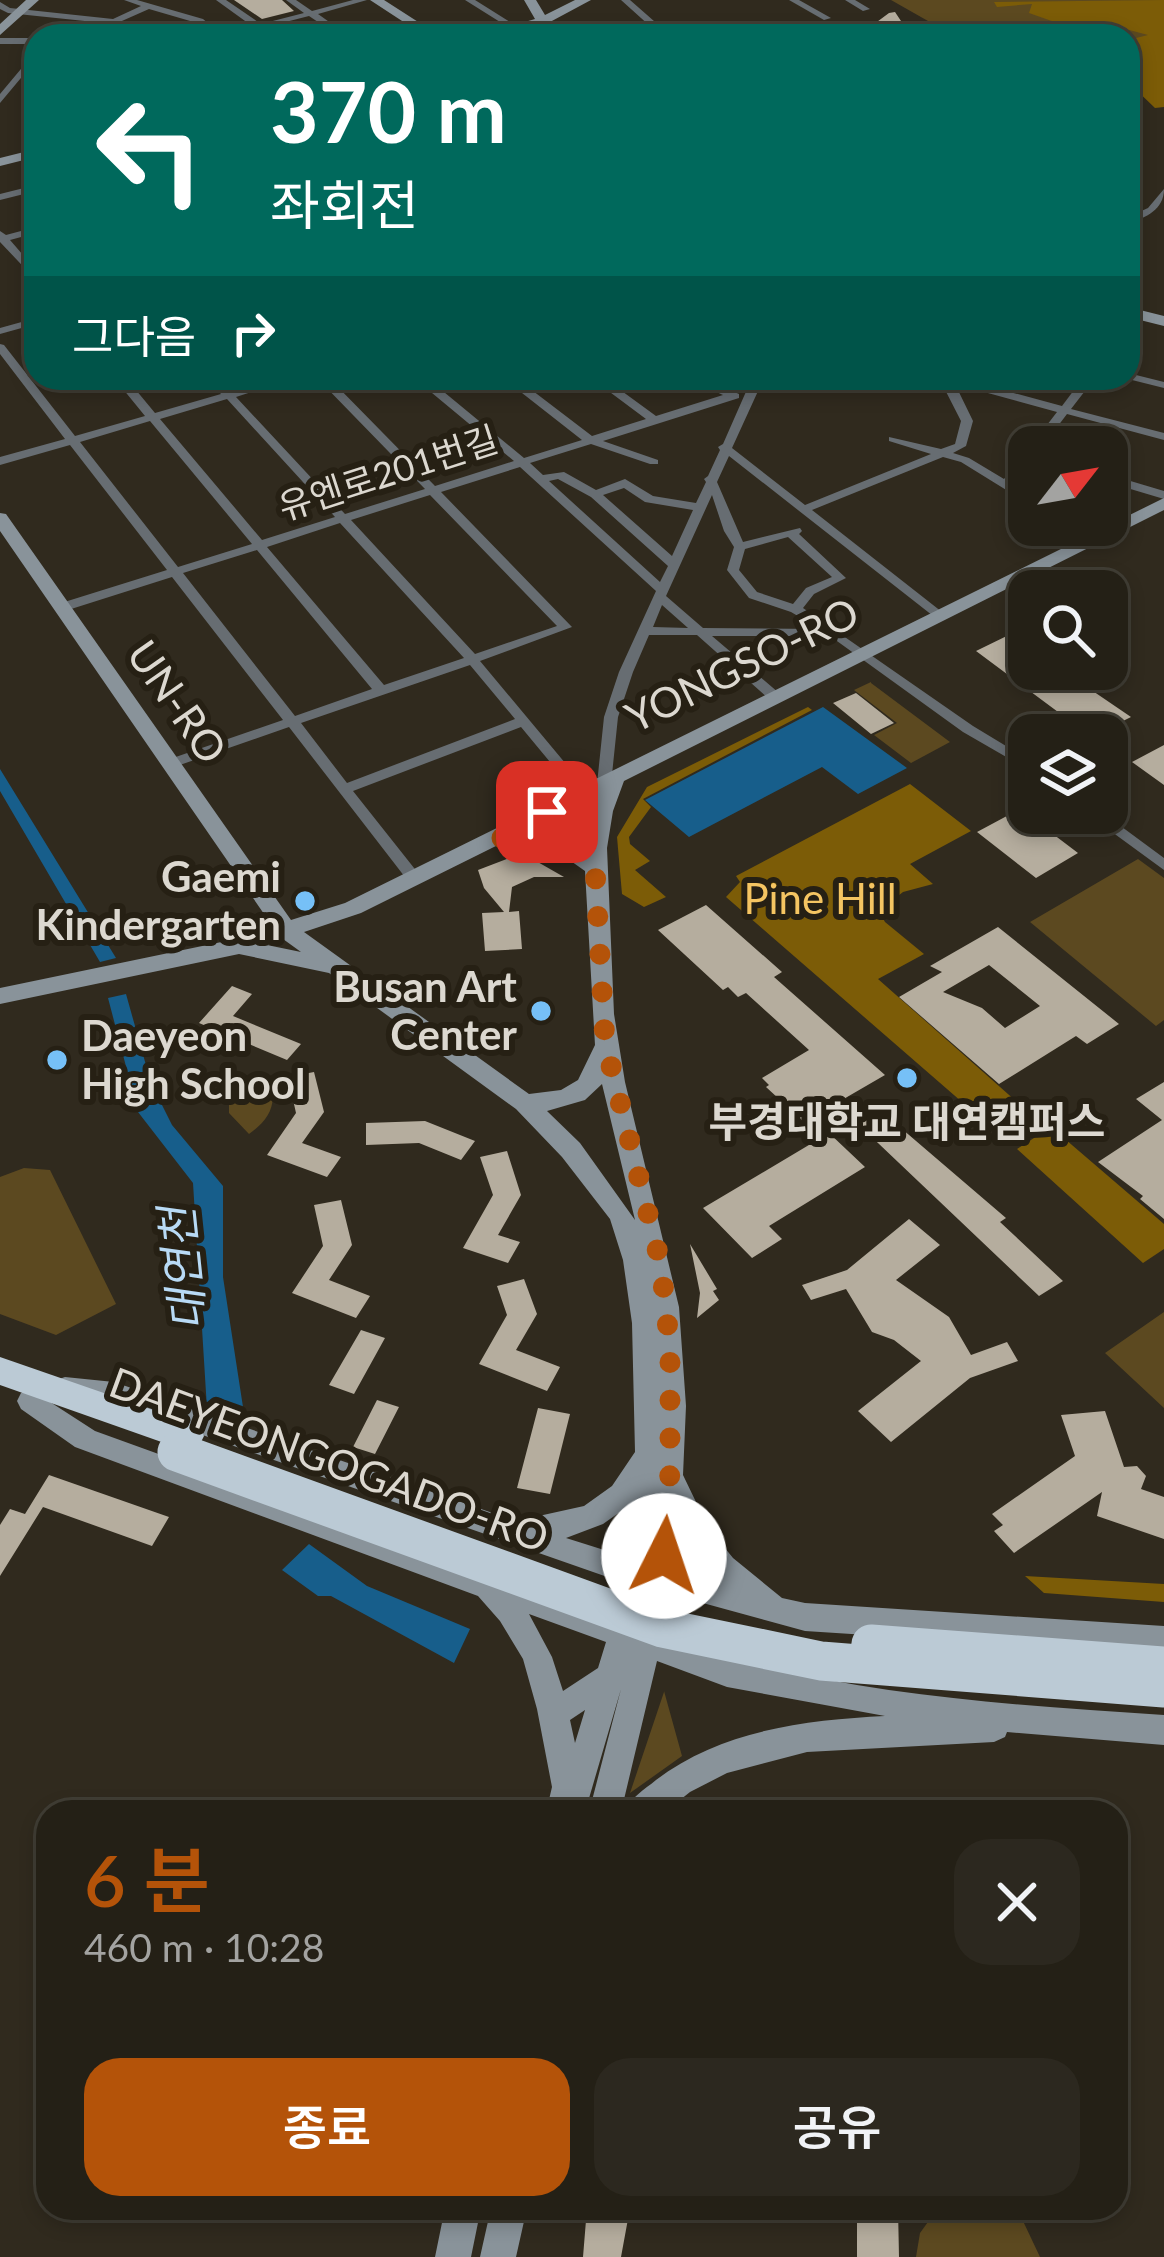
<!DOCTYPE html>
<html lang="ko">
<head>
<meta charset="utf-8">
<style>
  body { margin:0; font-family:Lato,"Noto Sans KR",sans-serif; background:#2c281f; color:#f1f3f6; height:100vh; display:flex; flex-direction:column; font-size:45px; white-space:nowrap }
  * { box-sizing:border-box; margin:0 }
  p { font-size:39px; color:#a3a3a1 }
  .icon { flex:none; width:66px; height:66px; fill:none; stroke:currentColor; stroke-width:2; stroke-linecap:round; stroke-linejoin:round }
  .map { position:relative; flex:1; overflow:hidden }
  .side { position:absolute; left:36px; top:1800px; width:1092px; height:420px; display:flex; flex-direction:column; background:#242016; border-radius:36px; box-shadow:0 6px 18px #0003,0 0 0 3px #413e35 }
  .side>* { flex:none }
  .guide { position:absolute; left:24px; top:24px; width:1116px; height:366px; border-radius:36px; box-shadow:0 6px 18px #0003,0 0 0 3px #413e35; background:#00695c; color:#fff; overflow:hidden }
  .needle { width:78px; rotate:59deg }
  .buttons { position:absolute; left:1008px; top:426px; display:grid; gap:24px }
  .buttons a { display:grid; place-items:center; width:120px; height:120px; border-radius:24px; background:#242016; box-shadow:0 6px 18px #0003,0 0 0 3px #413e35; font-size:60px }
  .pin { position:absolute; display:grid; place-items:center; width:102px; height:102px; color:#fff; margin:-51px; border-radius:24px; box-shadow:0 6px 18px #0006 }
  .me { position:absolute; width:132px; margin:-66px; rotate:4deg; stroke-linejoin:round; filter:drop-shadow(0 0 9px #0008) }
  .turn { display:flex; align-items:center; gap:42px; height:252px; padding:0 48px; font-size:54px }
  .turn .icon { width:156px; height:156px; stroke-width:2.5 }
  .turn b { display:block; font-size:84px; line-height:102px }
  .then { display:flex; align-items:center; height:114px; padding:0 48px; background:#0003; gap:24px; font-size:45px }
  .round { display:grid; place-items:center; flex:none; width:126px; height:126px; border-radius:36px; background:#2c281f }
  .overview { display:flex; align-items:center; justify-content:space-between; height:204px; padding:0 48px }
  h1 { font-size:72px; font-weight:600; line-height:90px; color:#b45309 }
  .cta { display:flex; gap:24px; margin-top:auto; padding:24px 48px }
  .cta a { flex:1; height:138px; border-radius:36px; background:#b45309; color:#fff; font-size:48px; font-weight:600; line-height:138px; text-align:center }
  .cta a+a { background:#2c281f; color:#f1f3f6 }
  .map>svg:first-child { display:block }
  .green { fill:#5c4920 }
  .forest { fill:#7c5c07 }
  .water { fill:#175e8b }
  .building { fill:#b5ad9e; fill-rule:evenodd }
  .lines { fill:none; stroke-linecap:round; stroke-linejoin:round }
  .street { fill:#676d72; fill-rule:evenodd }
  .secondary { fill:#89939a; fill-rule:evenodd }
  .highway { fill:#bbcad5; fill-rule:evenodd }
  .highway-bridge { stroke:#bbcad5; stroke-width:39 }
  .route { stroke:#b45309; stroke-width:21; stroke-dasharray:0 37.8 }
  .poi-dot { fill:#76c0f7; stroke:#262014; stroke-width:4.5 }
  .labels { text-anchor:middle; stroke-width:12; stroke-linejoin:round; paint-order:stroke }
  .far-street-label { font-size:36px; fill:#dcd8d0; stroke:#262014 }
  .street-label { font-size:42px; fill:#dcd8d0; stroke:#262014 }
  .poi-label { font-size:42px; font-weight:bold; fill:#dcd8d0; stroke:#262014; text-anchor:end }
  .park-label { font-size:42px; fill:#f5c562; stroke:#262014 }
  .water-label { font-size:45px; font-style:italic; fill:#b8daf5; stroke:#262014 }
</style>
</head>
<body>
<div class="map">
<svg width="1164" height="2257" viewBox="0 0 1164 2257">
  <rect width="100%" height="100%" fill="#302a1e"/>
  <!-- green -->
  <path class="green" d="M891,0H1164V98L1128,79V36H980L973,28L926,31L920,24L928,21Z
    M871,682V683L950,742L911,763L874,735L897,723L854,690Z
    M1138,859L1164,878V1020L1156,1026L1030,922Z
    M267,1078C280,1102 269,1120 249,1134L229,1113V1098L243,1085Z
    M24,1168L50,1170L116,1304L56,1335L0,1314V1177Z
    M1164,1312V1408L1105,1353Z
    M664,1691L682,1756L630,1793L664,1692Z
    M938,2208H1008L1023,2221L1040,2257H916L920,2233Z"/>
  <!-- forest -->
  <path class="forest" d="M1164,0V107L1155,108L1128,82V40L1148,35L1118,27L1080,31L1029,13L1032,4L997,7L994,2Z
    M808,707L812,710L643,799L651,807L629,837L630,844L650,861L635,870L666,897L644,907L622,894L617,837L647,787Z
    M910,784L971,831L910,864L933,884L903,892L879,911L885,922L924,954L878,979L1017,1102L985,1122L726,897L740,882L736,876Z
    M1051,1127L1164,1224V1249L1143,1263L1017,1149Z
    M1025,1576L1164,1584V1602L1044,1593Z"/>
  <!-- water -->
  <path class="water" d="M823,707L907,768L858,794L822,767L689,837L645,800Z
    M0,769L116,958L100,962L0,791Z
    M126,994L151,1083L172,1125L223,1186V1277L245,1420L207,1409L193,1183L138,1112L108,998Z
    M309,1544L367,1586L470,1629L454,1663L331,1596H318L282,1570Z"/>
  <!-- building -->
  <path class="building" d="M234,0H282L294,11L262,19Z
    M895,12L911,36H858L889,13Z
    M1029,625V669H1056L1084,685L1131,717L1119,723L1123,726L1107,734L1089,735L976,651Z
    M856,693L894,723L871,734L833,703Z
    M1164,745V785L1132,762Z
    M1020,809L1045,828L1078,853L1036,878L977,832Z
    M522,853L564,877H534L512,887L509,912L519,911L522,949L485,951L482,913L504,912L484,888L478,870Z
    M706,905L782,972L774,977L885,1075L804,1122L766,1087L769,1085L762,1078L809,1050L746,993L738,997L728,987L723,990L658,930Z
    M998,927L1119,1024L1087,1044L1076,1036L999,1084L899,997L942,972L930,966ZM989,965L1040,1006L1005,1028L982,1008L943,992Z
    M232,986L252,994L233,1016L301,1044L287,1060L199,1023Z
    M314,1072L324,1112L302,1143L341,1157L327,1177L267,1155L296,1113L288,1077Z
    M1164,1082V1219L1140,1199L1143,1196L1098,1162L1162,1120L1136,1099Z
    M881,1111L1006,1218L1000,1222L1063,1281L1039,1296L858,1124Z
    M425,1121L475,1141L461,1160L419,1143L366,1145V1123Z
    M829,1133L865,1167L769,1226L782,1239L752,1258L703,1208Z
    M507,1151L521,1195L498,1235L520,1242L508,1263L463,1248L493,1195L480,1157Z
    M341,1200L352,1245L329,1280L370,1296L356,1318L292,1293L323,1246L314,1205Z
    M909,1219L940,1245L896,1280L949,1317L971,1355L1007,1342L1018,1361L970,1378L891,1442L858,1411L921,1361L894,1340L872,1332L846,1289L811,1300L802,1285L847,1270Z
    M690,1244L717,1289L713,1291L719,1300L697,1318L700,1293Z
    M524,1279L537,1314L516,1350L560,1367L547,1391L479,1364L507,1315L497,1286Z
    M361,1330L385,1338L354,1394L329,1385Z
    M377,1400L399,1407L375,1454L353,1447Z
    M538,1408L570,1414L550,1494L517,1488Z
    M1105,1411L1124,1467L1137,1466L1146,1476L1141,1489L1164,1497V1539L1097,1516L1102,1492L1014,1553L994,1531L1003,1525L992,1514L1075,1456L1061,1415Z
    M49,1475L169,1517L152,1546L43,1507L0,1576V1525L10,1509L25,1514Z
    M587,2208H630L621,2257H583Z
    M857,2208H898L899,2257H857Z"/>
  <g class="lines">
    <!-- street -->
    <path class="street" d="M124,0H137L203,19L221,34L252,26L216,0H226L261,24L304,13L286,0H296L312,11L353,0H367L318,14L349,36H339L309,16L266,27L277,36H267L258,30L233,36H213L197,23L149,9L88,36H77L104,23L8,13L0,9V2L10,8L113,19L141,6Z
      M465,0H475L518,27L511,29Z
      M621,0H630L671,36H662L656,31L612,36L651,27Z
      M789,0H799L831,18L824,20Z
      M845,0H855L870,9L863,11Z
      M0,38H36V44H0Z
      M36,51V60L0,103V94Z
      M36,185V191L0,200V194Z
      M1164,189C1164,210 1146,217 1128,224V217L1148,208Z
      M36,227V233L10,240L36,270V280L0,242V231L6,235Z
      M1132,317L1141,319L1128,332V322Z
      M36,318V324L0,334V328Z
      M0,344L4,345L75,436L145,416L114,378H126L155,413L221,394L207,378H219L231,391L277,378H295L236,397L345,514L425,489L317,378H329L435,486L514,461L414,378H427L524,458L582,440L503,378H516L592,436L646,419L591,378H604L656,416L723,395L686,378H702L739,394V398L603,441L658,460V464H650L591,444L530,463L543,475L564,472L596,490L625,479L653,496L696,503L706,482L704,479L708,476L720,450L718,447L723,444L752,378H764L732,448L805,505L931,454L889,441V437L941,449L955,444L961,421L939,378H958L1062,406L1083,378H1095L1071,409L1164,433V440L1067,414L1042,447H1030L1057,412L955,384L973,421L966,446L953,453L969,458L1004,479L1025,453L1029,452V463L1012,485L1029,495V504L961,462L943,457L812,510L942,612V618L937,619L729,456L717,482L743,542L800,528L802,531L799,534L846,578L814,594L803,608L973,726L1029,760V770L963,732L830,636H712L779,693V699H769L697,635H649L633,672L618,717L611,784L604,789L599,787L597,784L604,717L619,672L656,591L520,467L441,492L572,627L480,661L591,794L589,797H579L521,727L353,791L418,873L420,877L418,881H408L289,727L177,766H167V760L283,720L172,577L68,610H58V604L167,570L70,445L0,465V457L65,439L0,354ZM227,399L335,517L262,540L160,419ZM150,421L252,544L178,567L80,442ZM558,479L591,497L668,566L660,582L549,481ZM624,488L645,502L693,510L672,556L603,495ZM430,495L557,626L475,654L351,520ZM712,495L724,531L734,547L727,570L749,598L791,612L820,629L703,628L666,596ZM340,523L464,658L384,685L267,547ZM788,537L832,577L806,588L793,604L757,592L739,570L745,549ZM257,550L372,689L295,716L183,573ZM662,605L688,628L653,627ZM470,665L515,719L347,783L301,723Z
      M1128,373L1164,382V388L1124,378H1128Z
      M1107,474L1164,491V499L1107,482Z
      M1063,525H1077L1097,539L1095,542H1087Z
      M1086,813H1103L1164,858V870Z"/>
    <!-- secondary -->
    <path class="secondary" d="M26,0H39L0,35V24Z
      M370,0H384L440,36H425Z
      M524,0H536L545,15L575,0H591L550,22L558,36H546L539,25L498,36H478L535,19Z
      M36,149V157L0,166V158Z
      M1128,307L1164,316V326L1128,317Z
      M1164,498V510L624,781L613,811L607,848L614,1014L625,1082L679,1307L686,1406L683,1475L708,1527L733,1558L782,1598L805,1603L1164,1626V1654L805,1631L670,1594L662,1636C821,1693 996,1704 1164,1715V1745L1007,1732L1005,1737L994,1742L807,1752L727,1773L690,1792L665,1812H624C631,1797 644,1790 656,1780C721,1730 807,1720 885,1716L727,1687L657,1661L621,1812H589L621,1689L585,1812H552L548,1804L552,1787L537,1709L523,1659L500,1621L478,1596L75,1447L21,1409L17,1401L21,1393L30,1389L95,1431L610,1617L616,1580L114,1404L56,1396L52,1388L56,1380L65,1377L114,1382L516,1521L584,1506L612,1486L635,1452L632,1323L623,1260L610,1219L562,1157L516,1109L329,973L239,954L0,1004V988L236,939L273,927L0,531V513L6,514L291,920L345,903ZM598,794L586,848L563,836L529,829ZM502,843L548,845L585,871L595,1045L578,1080L561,1090L529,1094L304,932L361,913ZM283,939L301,952L267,945ZM602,1084L635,1220L580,1143L547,1111L585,1100ZM627,1507L620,1555L566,1538L603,1524ZM679,1530L717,1580L673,1569ZM529,1614L606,1642L598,1668L563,1691L552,1657ZM585,1710L575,1743L570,1720Z
      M445,2208H481L471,2257H435Z
      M491,2208H527L516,2257H480Z"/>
    <!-- highway -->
    <path class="highway" d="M0,1357L199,1426L204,1436L199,1446L187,1451L0,1385Z"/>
    <!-- highway-bridge -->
    <path class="highway-bridge" d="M177,1452L662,1628L821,1661L1164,1688
      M871,1644L1164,1666"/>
  </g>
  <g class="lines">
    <!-- route -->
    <path class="route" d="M547,812L490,840C532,832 567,835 595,868L605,1042L661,1265L670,1348V1472L664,1556"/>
  </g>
  <!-- markers -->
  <g class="poi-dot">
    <circle cx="305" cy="901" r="12"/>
    <circle cx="541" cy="1011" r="12"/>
    <circle cx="57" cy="1060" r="12"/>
    <circle cx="907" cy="1078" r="12"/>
  </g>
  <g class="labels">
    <!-- far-street labels -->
    <g class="far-street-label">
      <text transform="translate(388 473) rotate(-18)" y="13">유엔로201번길</text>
    </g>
    <!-- street labels -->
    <g class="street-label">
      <text transform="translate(742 665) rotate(-26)" y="15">YONGSO-RO</text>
      <text transform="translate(177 702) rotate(55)" y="15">UN-RO</text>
      <text transform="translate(329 1460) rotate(20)" y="15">DAEYEONGOGADO-RO</text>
    </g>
    <!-- poi labels -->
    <g class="poi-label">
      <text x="281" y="892">Gaemi<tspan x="281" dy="48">Kindergarten</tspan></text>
      <text x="517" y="1002">Busan Art<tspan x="517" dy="48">Center</tspan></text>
      <text x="81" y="1051" text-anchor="start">Daeyeon<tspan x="81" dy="48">High School</tspan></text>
      <text x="907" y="1137" text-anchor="middle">부경대학교 대연캠퍼스</text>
    </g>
    <!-- park labels -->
    <g class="park-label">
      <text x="820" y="914">Pine Hill</text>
    </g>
    <!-- water labels -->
    <g class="water-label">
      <text transform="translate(183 1269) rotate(-96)" y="16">대연천</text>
    </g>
  </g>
</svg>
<div class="buttons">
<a><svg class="needle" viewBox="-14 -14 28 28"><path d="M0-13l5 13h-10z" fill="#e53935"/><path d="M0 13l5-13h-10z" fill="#a3a3a1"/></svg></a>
<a><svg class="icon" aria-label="search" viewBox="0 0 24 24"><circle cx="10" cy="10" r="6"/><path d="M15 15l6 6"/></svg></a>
<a><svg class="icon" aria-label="layers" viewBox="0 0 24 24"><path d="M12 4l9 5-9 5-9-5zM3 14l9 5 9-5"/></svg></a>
</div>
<div class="pin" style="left:547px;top:812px;background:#d93025"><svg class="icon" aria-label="arrive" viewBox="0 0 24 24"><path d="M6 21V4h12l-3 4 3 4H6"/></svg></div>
<svg class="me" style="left:664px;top:1556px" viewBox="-20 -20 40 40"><circle r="19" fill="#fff"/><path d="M0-13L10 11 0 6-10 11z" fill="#b45309"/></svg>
<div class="guide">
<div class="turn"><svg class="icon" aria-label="left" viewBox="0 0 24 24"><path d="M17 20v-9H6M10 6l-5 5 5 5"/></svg><div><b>370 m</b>좌회전</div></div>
<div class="then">그다음<svg class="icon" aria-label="right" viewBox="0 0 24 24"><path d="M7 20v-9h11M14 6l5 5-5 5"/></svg></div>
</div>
<section class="side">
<div class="overview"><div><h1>6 분</h1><p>460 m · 10:28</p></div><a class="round"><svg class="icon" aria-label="close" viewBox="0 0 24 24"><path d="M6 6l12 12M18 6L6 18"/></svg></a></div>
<div class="cta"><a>종료</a><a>공유</a></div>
</section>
</div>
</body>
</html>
